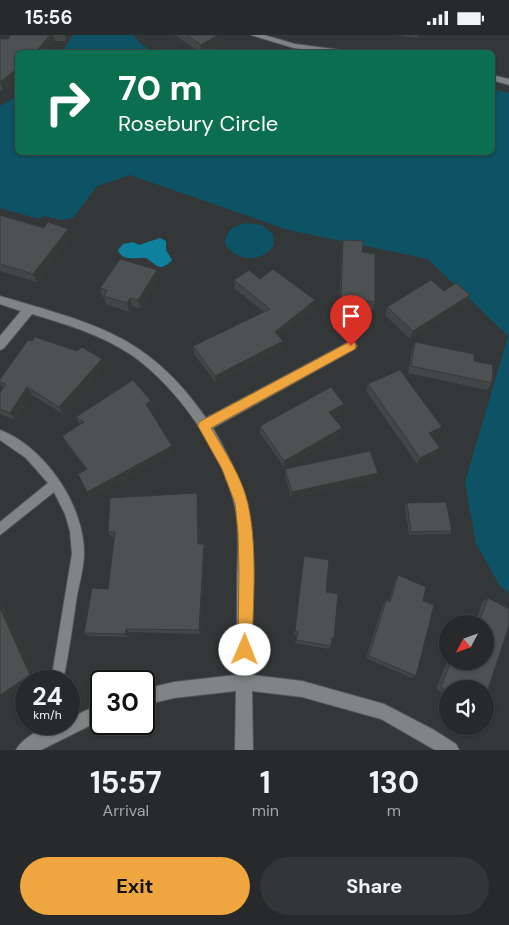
<!DOCTYPE html>
<html lang="en">
<head>
<meta charset="utf-8">
<style>
  body { margin:0; font-family:"DM Sans",sans-serif; background:#333536; color:#f1f3f6; height:100vh; display:flex; flex-direction:column; font-size:19px; white-space:nowrap }
  * { box-sizing:border-box; margin:0 }
  p { font-size:16px; color:#a4a6a8 }
  .icon { flex:none; width:28px; height:28px; fill:none; stroke:currentColor; stroke-width:2; stroke-linecap:round; stroke-linejoin:round }
  .map { position:relative; height:715px; overflow:hidden }
  .drawer { display:flex; flex-direction:column; background:#27292a; flex:1 }
  .drawer>* { flex:none }
  .banner { position:absolute; left:15px; top:15px; width:480px; height:105px; border-radius:8px; box-shadow:0 1px 4px #0004,0 0 0 1px #434547; background:#0b6e4f; color:#fff; overflow:hidden }
  .needle { width:32px; rotate:229deg }
  .fabs { position:absolute; left:439px; top:580px; display:grid; gap:10px }
  .fabs a { display:grid; place-items:center; width:55px; height:55px; border-radius:50%; background:#27292a; box-shadow:0 1px 4px #0004,0 0 0 1px #434547; font-size:25px }
  .speed { position:absolute; left:15px; top:635px; display:flex; gap:10px; font-size:25px; font-weight:700; text-align:center }
  .speed>* { display:grid; place-content:center; width:65px; height:65px; border-radius:50%; background:#27292a; box-shadow:0 1px 4px #0004,0 0 0 1px #434547; line-height:1 }
  .speed small { font-size:12px; font-weight:400 }
  .speed .limit { border:2px solid #111; border-radius:8px; background:#fff; color:#111 }
  .pin { position:absolute; display:grid; place-items:center; width:42px; height:42px; color:#fff; margin:-51px -21px; border-radius:50% 50% 50% 0; rotate:-45deg; box-shadow:0 0 5px #0007 }
  .pin .icon { rotate:45deg }
  .me { position:absolute; width:55px; margin:-28px; rotate:1deg; stroke-linejoin:round; filter:drop-shadow(0 0 4px #0008) }
  .turn { display:flex; align-items:center; gap:18px; height:105px; padding:0 20px; font-size:22px }
  .turn .icon { width:65px; height:65px; stroke-width:2.5 }
  .turn b { display:block; font-size:35px; line-height:42px }
  .eta { display:flex; justify-content:space-evenly; align-items:center; height:85px; text-align:center }
  .eta b { font-size:30px; font-weight:700; line-height:35px }
  .primary-button { display:flex; gap:10px; margin-top:auto; padding:10px 20px }
  .primary-button a { flex:1; height:58px; border-radius:30px; background:#f0a63f; color:#111; font-size:20px; font-weight:700; line-height:58px; text-align:center }
  .primary-button a+a { background:#333536; color:#f1f3f6 }
  .status { display:flex; justify-content:space-between; align-items:center; height:35px; padding:0 25px; background:#27292a; direction:ltr }
  .status svg { height:14px; fill:currentColor }
  .map>svg:first-child { display:block }
  .green { fill:#0e5265 }
  .water { fill:#0d819e }
  .lines { fill:none; stroke-linecap:round; stroke-linejoin:round }
  .lane-casing { stroke:#525455; stroke-width:2 }
  .street-casing { stroke:#525455; stroke-width:2 }
  .lane { fill:#818485; fill-rule:evenodd }
  .street { fill:#818485; fill-rule:evenodd }
  .wall { fill:#434647 }
  .shaded-wall { fill:#373939 }
  .building { fill:#4e5152; stroke:#373939 }
  .route { fill:#f0a63f; stroke:#9c6c29 }
</style>
</head>
<body>
<div class="status"><b>15:56</b><svg viewBox="0 0 49 12"><path d="M0 12V9h3v3zM5 12V6h3v6zM10 12V3h3v9zM15 12V0h3v12zM26 1h20v11H26zM47 4h2v5h-2z"/></svg></div>
<div class="map">
<svg width="509" height="715" viewBox="0 0 509 715">
  <rect width="100%" height="100%" fill="#343738"/>
  <!-- green -->
  <path class="green" d="M73,0H133L141,9L154,17H62Z
    M493,54L509,58V558L500,551L476,509L465,447L508,301L428,224L288,195L130,140L97,151L73,183L61,185L43,181L39,184L0,173V71L17,61L18,118H492Z
    M247,188L262,190L273,199L274,210C263,228 236,227 225,209C225,195 235,190 247,188Z"/>
  <!-- water -->
  <path class="water" d="M160,203L166,206V215L172,225C160,238 157,230 146,223C136,222 122,227 118,215L123,209L133,207L139,210Z"/>
  <g class="lines">
    <defs>
      <path id="lane" d="M0,395C45,412 84,470 84,518C84,532 80,546 77,560C73,588 69,617 63,646H51L72,519L70,496L65,479L54,457L0,500V487L48,448L26,423L0,405Z"/>
      <path id="street" d="M251,0H264L295,9L363,18H332L294,13Z
        M492,40L509,44V50L492,45Z
        M0,261C93,289 147,298 206,383L347,308H355L357,311L355,314L213,393C231,425 248,458 252,496V640L302,646L384,669L434,695L456,709L459,715H435L381,684L302,662L252,656L253,715H235L236,656L174,663L144,670V654L174,647L236,640C237,607 237,574 237,541C238,520 239,498 236,477C226,420 177,351 130,319C100,299 65,289 32,279L4,313L0,315V301L21,276L0,269Z
        M101,669V685L41,715H16C21,704 44,691 56,689C60,688 65,689 69,689V683Z"/>
    </defs>
    <!-- lane casing -->
    <use href="#lane" class="lane-casing"/>
    <!-- street casing -->
    <use href="#street" class="street-casing"/>
    <!-- lane -->
    <use href="#lane" class="lane"/>
    <!-- street -->
    <use href="#street" class="street"/>
  </g>
  <!-- wall -->
  <path class="wall" d="M10,0H65L66,6H55L18,18V45L3,56L0,55V5L8,4Z
    M175,0H215L216,1L217,10L204,18H200Z
    M394,0H418V3Z
    M0,180L71,202L37,247L0,236Z
    M343,205L362,217L375,267L373,275L339,272L342,213Z
    M158,244L140,273L132,271L129,277L106,269L104,262H102L100,253Z
    M260,244L314,274L279,301L282,314L216,348L194,319L193,311L264,277L235,254L234,245Z
    M444,256L470,260L466,269L410,304L385,280L387,272Z
    M415,307L474,326L492,348L487,355L408,338L412,315Z
    M77,316L102,324L105,331L63,379L32,360L15,385L0,379V358L3,354L0,349V344Z
    M368,349L442,392L438,399L432,402L440,413L436,420L417,429L366,356Z
    M151,366L153,373L149,375L174,418L90,463L87,457L86,434L66,408L62,401L80,390L76,382Z
    M344,369L343,376L333,382L342,393L340,400L284,432L260,398V391Z
    M285,434L376,444L291,463L285,440Z
    M197,458L199,464L200,509H204L205,514L200,599L129,597L128,602L89,601L84,598L108,554L115,502H111L108,497Z
    M407,468L452,496L450,499L409,500L405,471Z
    M304,521L334,603L331,606V611L329,614L295,608L297,600H294Z
    M398,540L423,566L416,641L412,643L366,623L383,569L386,565L389,566L395,545Z
    M488,563L485,663L448,654V661L436,654L448,625V626H485V589H461L463,582L468,578L477,583L482,567Z"/>
  <!-- shaded-wall -->
  <path class="shaded-wall" d="M50,0H53L55,6L45,18H35Z
    M216,1L217,10L204,18H201V10Z
    M15,35L18,45L3,56L0,47Z
    M68,194L71,202L37,247L33,239Z
    M157,235L158,244L140,273L138,265Z
    M470,260L466,269L410,304L413,296Z
    M130,263L132,271L129,277L127,268Z
    M315,265L314,274L275,305V297Z
    M283,306L282,314L216,348L215,341Z
    M102,324L105,331L63,379L59,372Z
    M27,352L32,360L15,385L10,378Z
    M151,366L153,373L148,376L146,369Z
    M344,369L343,376L328,384L329,377Z
    M442,392L438,399L425,405L429,398Z
    M342,393L340,400L284,432V426Z
    M172,411L174,418L90,463L87,457Z
    M440,413L436,420L417,429L420,423Z
    M378,438L376,444L291,463L292,457Z
    M197,458L199,464L200,514L198,509Z
    M204,509L205,514L200,599L199,595Z
    M0,567L2,568L36,642L29,646H26V648L0,666Z
    M126,594L129,597L128,602L125,599Z"/>
  <!-- building -->
  <path class="building" d="M10,0H50L35,18H18V36L15,35L0,47V5L1,4H8Z
    M187,0H215L216,1L201,10Z
    M0,180L44,193L48,187L68,194L33,239L0,229Z
    M343,205L363,206L362,217L375,219V267L341,264Z
    M120,224L157,235L138,265L130,263L127,268L120,266L104,261L107,255L100,253Z
    M273,234L315,265L275,297L283,306L215,341L193,311L270,274L234,245L249,235L260,244Z
    M431,245L444,256L456,248L470,260L413,296L387,272Z
    M35,302L77,316L82,312L102,324L59,372L27,352L10,378L0,374V358L6,349L0,347V344L28,305L32,306Z
    M415,307L474,319V326L493,330L492,348L411,331Z
    M400,335L442,392L429,398L440,413L420,423L368,349Z
    M133,345L151,366L146,369L172,411L87,457L78,439L87,434L62,401L84,387L76,382Z
    M331,352L344,369L329,377L342,393L284,426L260,391Z
    M370,416L378,438L292,457L285,434Z
    M197,458L198,509H204L199,595L126,594L125,599L84,598L92,553L108,554L115,497H108L110,463Z
    M446,467L452,496L411,497L407,468Z
    M304,521L329,525L326,557L338,559L334,603L332,602L331,611L296,605L298,597L295,596Z
    M398,540L426,552L423,566L434,570L416,641L369,621L386,565L390,567Z
    M488,563L509,574V591L485,663V654H448V656L441,652L451,626H485V589H464L468,578L480,585Z
    M0,573L30,640L0,660Z"/>
  <!-- route -->
  <path class="route" d="M351,306L355,308L356,311L355,314L211,393C225,417 242,442 248,469C258,516 253,567 252,615L250,620L245,622L240,620L238,615L239,535L238,496L235,468L222,434L198,391L199,387Z"/>
</svg>
<div class="fabs">
<a><svg class="needle" viewBox="-14 -14 28 28"><path d="M0-13l5 13h-10z" fill="#e53935"/><path d="M0 13l5-13h-10z" fill="#a4a6a8"/></svg></a>
<a><svg class="icon" aria-label="sound" viewBox="0 0 24 24"><path d="M4 9h4l5-4v14l-5-4H4zM17 9q2 3 0 6"/></svg></a>
</div>
<div class="speed"><div>24<small>km/h</small></div><div class="limit">30</div></div>
<div class="pin" style="left:351px;top:311px;background:#d93025"><svg class="icon" aria-label="arrive" viewBox="0 0 24 24"><path d="M6 21V4h12l-3 4 3 4H6"/></svg></div>
<svg class="me" style="left:245px;top:615px" viewBox="-20 -20 40 40"><circle r="19" fill="#fff"/><path d="M0-13L10 11 0 6-10 11z" fill="#f0a63f"/></svg>
<div class="banner">
<div class="turn"><svg class="icon" aria-label="right" viewBox="0 0 24 24"><path d="M7 20v-9h11M14 6l5 5-5 5"/></svg><div><b>70 m</b>Rosebury Circle</div></div>
</div>
</div>
<section class="drawer">
<div class="eta">
<div><b>15:57</b><p>Arrival</p></div>
<div><b>1</b><p>min</p></div>
<div><b>130</b><p>m</p></div>
</div>
<div class="primary-button"><a>Exit</a><a>Share</a></div>
</section>
</body>
</html>
